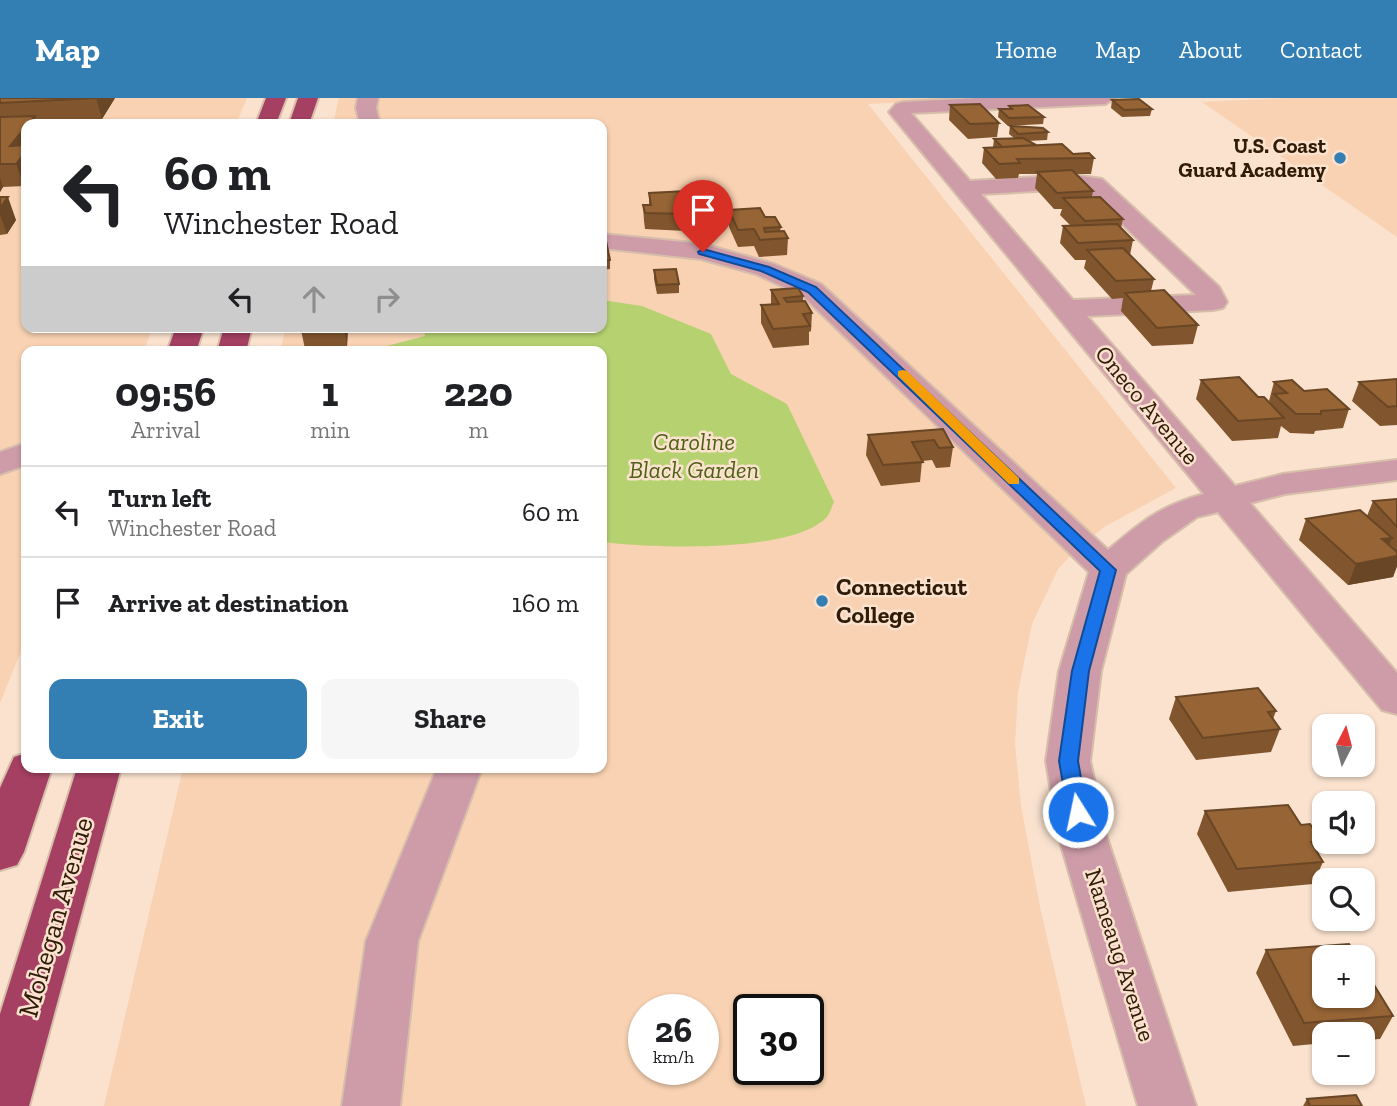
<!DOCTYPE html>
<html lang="en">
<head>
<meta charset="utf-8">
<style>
  body { margin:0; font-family:"Zilla Slab",serif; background:#f6f6f6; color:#202124; height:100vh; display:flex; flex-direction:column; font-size:26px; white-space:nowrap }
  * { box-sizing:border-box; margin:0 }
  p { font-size:23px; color:#757577 }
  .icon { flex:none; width:38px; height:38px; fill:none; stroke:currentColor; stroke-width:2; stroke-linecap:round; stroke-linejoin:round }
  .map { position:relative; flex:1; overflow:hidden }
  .drawer { position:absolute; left:21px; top:248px; width:586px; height:427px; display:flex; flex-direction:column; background:#fff; border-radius:14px; box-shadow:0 2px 5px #0004 }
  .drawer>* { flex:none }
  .hud { position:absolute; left:21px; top:21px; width:586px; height:214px; border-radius:14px; box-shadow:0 2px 5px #0004; background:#fff; color:#202124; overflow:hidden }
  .needle { width:46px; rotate:6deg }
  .controls { position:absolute; left:1312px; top:616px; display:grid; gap:14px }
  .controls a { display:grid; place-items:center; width:63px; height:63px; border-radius:14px; background:#fff; box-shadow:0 2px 5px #0004; font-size:35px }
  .speed { position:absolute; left:628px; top:896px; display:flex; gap:14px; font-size:35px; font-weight:700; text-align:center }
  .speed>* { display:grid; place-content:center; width:91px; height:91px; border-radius:50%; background:#fff; box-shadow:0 2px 5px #0004; line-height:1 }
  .speed small { font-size:18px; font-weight:400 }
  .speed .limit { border:4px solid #111; border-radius:10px; background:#fff; color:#111 }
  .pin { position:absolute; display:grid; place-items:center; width:60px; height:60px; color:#fff; margin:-72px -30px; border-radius:50% 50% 50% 0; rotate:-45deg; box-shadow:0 0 7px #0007 }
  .pin .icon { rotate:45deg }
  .me { position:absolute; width:77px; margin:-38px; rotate:350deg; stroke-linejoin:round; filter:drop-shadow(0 0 5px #0008) }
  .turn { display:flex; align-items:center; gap:24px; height:147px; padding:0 28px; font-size:32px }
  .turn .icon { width:91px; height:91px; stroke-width:2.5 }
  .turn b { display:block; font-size:49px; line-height:60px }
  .lanes { display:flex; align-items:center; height:66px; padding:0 28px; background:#0003; justify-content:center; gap:35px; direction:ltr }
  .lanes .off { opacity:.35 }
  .eta { display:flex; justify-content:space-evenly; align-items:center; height:119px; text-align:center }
  .eta b { font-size:42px; font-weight:700; line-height:49px }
  .action { display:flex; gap:14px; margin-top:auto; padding:14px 28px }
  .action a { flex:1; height:80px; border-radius:14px; background:#337eb2; color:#fff; font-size:28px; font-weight:700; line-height:80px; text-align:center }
  .action a+a { background:#f6f6f6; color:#202124 }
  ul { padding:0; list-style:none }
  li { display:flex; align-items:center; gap:21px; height:91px; padding:0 28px; border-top:2px solid #e0e0e0 }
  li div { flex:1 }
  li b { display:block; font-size:26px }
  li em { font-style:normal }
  header { display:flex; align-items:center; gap:42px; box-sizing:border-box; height:98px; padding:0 35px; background:#337eb2; color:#fff }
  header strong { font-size:33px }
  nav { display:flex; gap:38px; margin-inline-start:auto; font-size:24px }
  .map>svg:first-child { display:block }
  .built { fill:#f8d2b2; fill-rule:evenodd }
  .green { fill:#b6d270 }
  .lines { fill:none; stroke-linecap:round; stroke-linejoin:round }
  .minor-casing { stroke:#d6beab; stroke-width:4 }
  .highway-casing { stroke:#d6beab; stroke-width:4 }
  .minor { fill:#ce9ca9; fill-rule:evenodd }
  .highway { fill:#a54062; fill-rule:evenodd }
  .wall { fill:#81562e }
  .shaded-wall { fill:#694625 }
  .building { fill:#966435; stroke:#694625; stroke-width:2 }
  .route { fill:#1a73e8; stroke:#114b97; stroke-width:2 }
  .slow { fill:#f59e0b }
  .poi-dot { fill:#337eb2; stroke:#fae2cf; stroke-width:2.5 }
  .labels { text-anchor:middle; stroke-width:5; stroke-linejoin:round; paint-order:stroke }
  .far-poi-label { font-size:21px; font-weight:bold; fill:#301b07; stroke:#fae2cf; text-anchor:end }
  .street-label { font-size:24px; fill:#301b07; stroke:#fae2cf }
  .park-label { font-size:24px; font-style:italic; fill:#4e6015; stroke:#fae2cf }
  .poi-label { font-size:24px; font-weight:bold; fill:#301b07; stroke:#fae2cf; text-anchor:start }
  .near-street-label { font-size:28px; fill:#301b07; stroke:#fae2cf }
</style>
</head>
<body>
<header>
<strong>Map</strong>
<nav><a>Home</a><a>Map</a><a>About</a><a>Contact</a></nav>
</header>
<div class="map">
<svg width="1397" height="1008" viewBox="0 0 1397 1008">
  <rect width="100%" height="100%" fill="#fae2cf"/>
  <!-- built -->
  <path class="built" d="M0,0H247L236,26H26V229H153L143,254H26V541L0,605Z
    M339,0H983L868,6L1176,390L1104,429L1077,451L1058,471L1032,526L1018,594L1015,646L1021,708L1040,809L1086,1008H104L183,670H602V254H280L286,229H602V26H333ZM644,912H704V971H644ZM749,912H808V971H749Z
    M1289,0H1397V139L1202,4Z"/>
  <!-- green -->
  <path class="green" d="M602,202L642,208L711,236L731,276L787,306L834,404C832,408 830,415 827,419C792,456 652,450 602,444V254H374L379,250L425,238L424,229H602Z"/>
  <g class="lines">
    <defs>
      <path id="minor" d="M358,0H378L376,10L380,26H360L356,10Z
        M979,0H1115L1105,6L911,15L970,83L1073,77L1102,81L1219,189L1227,204L1223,210L1213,212L1087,218L1235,388L1283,376L1397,362V382L1285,396L1250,405L1397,575V616L1382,612L1218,414L1197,419L1163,443L1126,476L1101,573L1090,663L1107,740L1196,1008H1138L1059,740L1046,663L1059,573L1089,474L803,198L756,176L701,161L602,150V136L703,146L774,166L821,186L1108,452C1142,423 1160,408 1204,396L889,14L896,6L903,4ZM1073,91L1087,92L1196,197L1073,202L981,96Z
        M26,345V367L0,376V354Z
        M437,670H482L418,843L400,1008H342L366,843Z"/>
      <path id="highway" d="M266,0H286L276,26H256Z
        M298,0H318L309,26H289Z
        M176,229H204L196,254H167Z
        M224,229H252L246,254H217Z
        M26,655V670H52L24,754L17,767L0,772V690L14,659Z
        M77,670H121L29,1008H0V916Z"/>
    </defs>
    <!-- minor casing -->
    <use href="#minor" class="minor-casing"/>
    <!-- highway casing -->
    <use href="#highway" class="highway-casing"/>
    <!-- minor -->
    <use href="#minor" class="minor"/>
    <!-- highway -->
    <use href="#highway" class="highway"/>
  </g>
  <!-- wall -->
  <path class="wall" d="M0,0H115L102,21L36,24L37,26H26V85L24,88L3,89L0,94Z
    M1112,2L1152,11L1150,18L1122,19L1111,10Z
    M950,7L999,25L997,39L968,41L949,22Z
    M1009,8L1044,19L1043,26L1008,28L998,19L999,11H1009Z
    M1010,28L1048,34L1047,42L1028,43L1036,47L1094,60L1091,76H1075L1093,93L1092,99L1123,121L1121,130L1133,142L1130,157L1154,181L1151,193L1198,227L1193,246L1152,248L1121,213L1123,200L1112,201L1084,170L1086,162H1075L1060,145L1063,128H1071L1060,117L1062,111H1054L1035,90L1037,76H1019L1018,80L996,81L982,65L984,50L993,49L994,41L1014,40L1009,36Z
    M649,95L690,102V119H686V133L645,131L644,123L643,107H649Z
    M0,99L16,122L7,136L0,137Z
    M729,112L765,119L781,129L780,133L788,140L787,157L759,159L754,148L738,149L729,129Z
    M602,143L610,162V171L602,172Z
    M654,172L679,186V195L657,196L654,181Z
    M771,192L803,198V203L812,215L811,233L809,234V247L773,250L761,225V207L771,206Z
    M301,229H348L347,248L305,251L301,232Z
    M1397,281V327L1380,328L1352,303L1359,284Z
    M1201,282L1258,299L1271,306L1269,303L1274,284L1304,293L1349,311L1343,330L1315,333L1314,336L1290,335L1281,328L1278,340L1232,343L1196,301Z
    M943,331L953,349L950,369L936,370L932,362L922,363L920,384L881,388L866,357L868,337Z
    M1397,401V468L1393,479L1348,487L1299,442L1306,421L1367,418L1373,403Z
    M1176,599L1276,613L1273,621L1280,631L1271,654L1196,662L1169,621Z
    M1205,713L1301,727L1321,742L1316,753L1323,764L1313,786L1228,794L1197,736Z
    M1266,852L1393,918L1380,941L1363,942V936H1325V945L1293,948L1256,875Z
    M1307,1001L1362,1008H1303Z"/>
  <!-- shaded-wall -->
  <path class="shaded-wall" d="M96,0H115L102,21Z
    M35,18L37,26H28Z
    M26,28V85L24,88L10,48Z
    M0,80L3,89L0,94Z
    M8,99L16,122L7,136L0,117V110Z
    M344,229H348L347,248Z
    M1392,440L1384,461L1397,458V468L1393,479L1348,487L1356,466L1382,441Z"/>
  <!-- building -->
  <path class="building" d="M0,0H96L0,5Z
    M1139,1L1152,11L1124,12L1112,2Z
    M980,6L999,25L970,26L950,7Z
    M1028,7L1044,19L1009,20L999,11H1012L1009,8Z
    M35,18L28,26H26V28L10,48L26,47V54L16,66H0V19Z
    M1010,28L1043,30L1048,34L1018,36Z
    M1023,40L1036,47L1002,49L994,41Z
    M1062,46L1073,56L1089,55L1094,60L1017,61L1020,65L999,66L984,50Z
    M1072,72L1093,93L1057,95L1037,74Z
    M687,93L690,102L682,103L686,116L645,115L643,107H651L649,95Z
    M0,99H8L0,110Z
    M1100,99L1123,121L1085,123L1063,100Z
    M760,110L765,119H775L781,129L764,130L765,134L784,133L788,140L760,142L754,131L738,132L729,112Z
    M1117,126L1133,142L1078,145L1063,128Z
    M602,143H606L610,162L602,163Z
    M1123,150L1154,181L1116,183L1087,152Z
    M676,171L679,186L657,187L654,172Z
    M798,190L803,198L784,200L787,204L805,203L812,215L803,216L810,228L773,231L761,207L779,206L771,192Z
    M1164,192L1198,227L1157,230L1125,195Z
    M301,229H343L301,232Z
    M1239,279L1258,299H1264L1284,320L1238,323L1201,282Z
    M1397,281V308L1388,309L1359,284Z
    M1292,282L1304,293L1327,291L1349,311L1321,313V316H1296L1274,296L1287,295L1274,284Z
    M943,331L953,349L939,350L934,342L912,344L923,364L883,367L868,337Z
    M1397,401V429L1373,403Z
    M1360,412L1392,440L1382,441L1397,454V458L1356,466L1306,421Z
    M1258,590L1276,613L1268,614L1280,631L1203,640L1176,599Z
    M1288,707L1301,727L1310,726L1321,742L1311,744L1323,764L1237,771L1205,713Z
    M1349,846L1358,859H1325V898H1363V869L1393,918L1304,925L1266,852Z
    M1356,997L1362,1008H1310L1307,1001Z"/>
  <!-- route -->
  <path class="route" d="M703,151L769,169L816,189L1116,472L1089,573L1078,663L1087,714L1085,719H1071L1068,714L1059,663L1072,573L1100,473L808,194L761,173L699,156L698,154Z"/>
  <!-- slow -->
  <path class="slow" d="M903,272L907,273L1019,380V386H1009L898,278V273Z"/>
  <!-- markers -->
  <g class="poi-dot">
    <circle cx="1340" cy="60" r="7"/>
    <circle cx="822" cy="503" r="7"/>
  </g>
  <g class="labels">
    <!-- far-poi labels -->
    <g class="far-poi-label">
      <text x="1326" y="55">U.S. Coast<tspan x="1326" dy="24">Guard Academy</tspan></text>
    </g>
    <!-- street labels -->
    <g class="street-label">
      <text transform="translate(1147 307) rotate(50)" y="8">Oneco Avenue</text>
      <text transform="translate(1120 857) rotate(72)" y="8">Nameaug Avenue</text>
    </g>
    <!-- park labels -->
    <g class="park-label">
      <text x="694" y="352">Caroline<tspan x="694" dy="28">Black Garden</tspan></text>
    </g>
    <!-- poi labels -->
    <g class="poi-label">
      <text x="836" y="497">Connecticut<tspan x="836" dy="28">College</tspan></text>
    </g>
    <!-- near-street labels -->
    <g class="near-street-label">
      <text transform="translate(55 819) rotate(-74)" y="10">Mohegan Avenue</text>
    </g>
  </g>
</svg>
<div class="controls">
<a><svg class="needle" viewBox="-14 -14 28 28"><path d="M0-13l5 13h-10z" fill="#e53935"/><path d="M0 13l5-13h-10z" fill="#757577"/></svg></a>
<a><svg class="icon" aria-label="sound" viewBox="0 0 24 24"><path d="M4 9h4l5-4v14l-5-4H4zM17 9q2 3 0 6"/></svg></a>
<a><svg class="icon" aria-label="search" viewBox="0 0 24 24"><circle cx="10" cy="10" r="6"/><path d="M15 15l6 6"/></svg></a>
<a>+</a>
<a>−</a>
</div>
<div class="speed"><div>26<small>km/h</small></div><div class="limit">30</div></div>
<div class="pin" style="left:703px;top:154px;background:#d93025"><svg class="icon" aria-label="arrive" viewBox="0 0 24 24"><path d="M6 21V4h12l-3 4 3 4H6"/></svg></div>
<svg class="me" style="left:1078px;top:714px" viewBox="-20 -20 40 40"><circle r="17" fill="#1a73e8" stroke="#fff" stroke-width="3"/><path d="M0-11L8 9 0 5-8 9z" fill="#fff"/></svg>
<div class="hud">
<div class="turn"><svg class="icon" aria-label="left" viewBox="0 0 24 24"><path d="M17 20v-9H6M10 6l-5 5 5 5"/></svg><div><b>60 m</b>Winchester Road</div></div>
<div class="lanes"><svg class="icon" aria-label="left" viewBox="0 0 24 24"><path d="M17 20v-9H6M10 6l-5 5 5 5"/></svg><svg class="icon off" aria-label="ahead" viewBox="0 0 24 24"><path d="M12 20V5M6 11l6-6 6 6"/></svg><svg class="icon off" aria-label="right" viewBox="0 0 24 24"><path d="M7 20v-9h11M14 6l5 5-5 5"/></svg></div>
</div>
<section class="drawer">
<div class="eta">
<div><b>09:56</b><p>Arrival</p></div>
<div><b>1</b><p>min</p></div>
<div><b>220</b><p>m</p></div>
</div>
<ul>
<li><svg class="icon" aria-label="left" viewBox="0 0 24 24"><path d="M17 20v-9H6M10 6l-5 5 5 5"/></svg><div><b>Turn left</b><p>Winchester Road</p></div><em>60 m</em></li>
<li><svg class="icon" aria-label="arrive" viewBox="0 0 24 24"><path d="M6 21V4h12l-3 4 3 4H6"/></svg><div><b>Arrive at destination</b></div><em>160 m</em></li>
</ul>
<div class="action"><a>Exit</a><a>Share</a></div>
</section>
</div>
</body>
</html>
